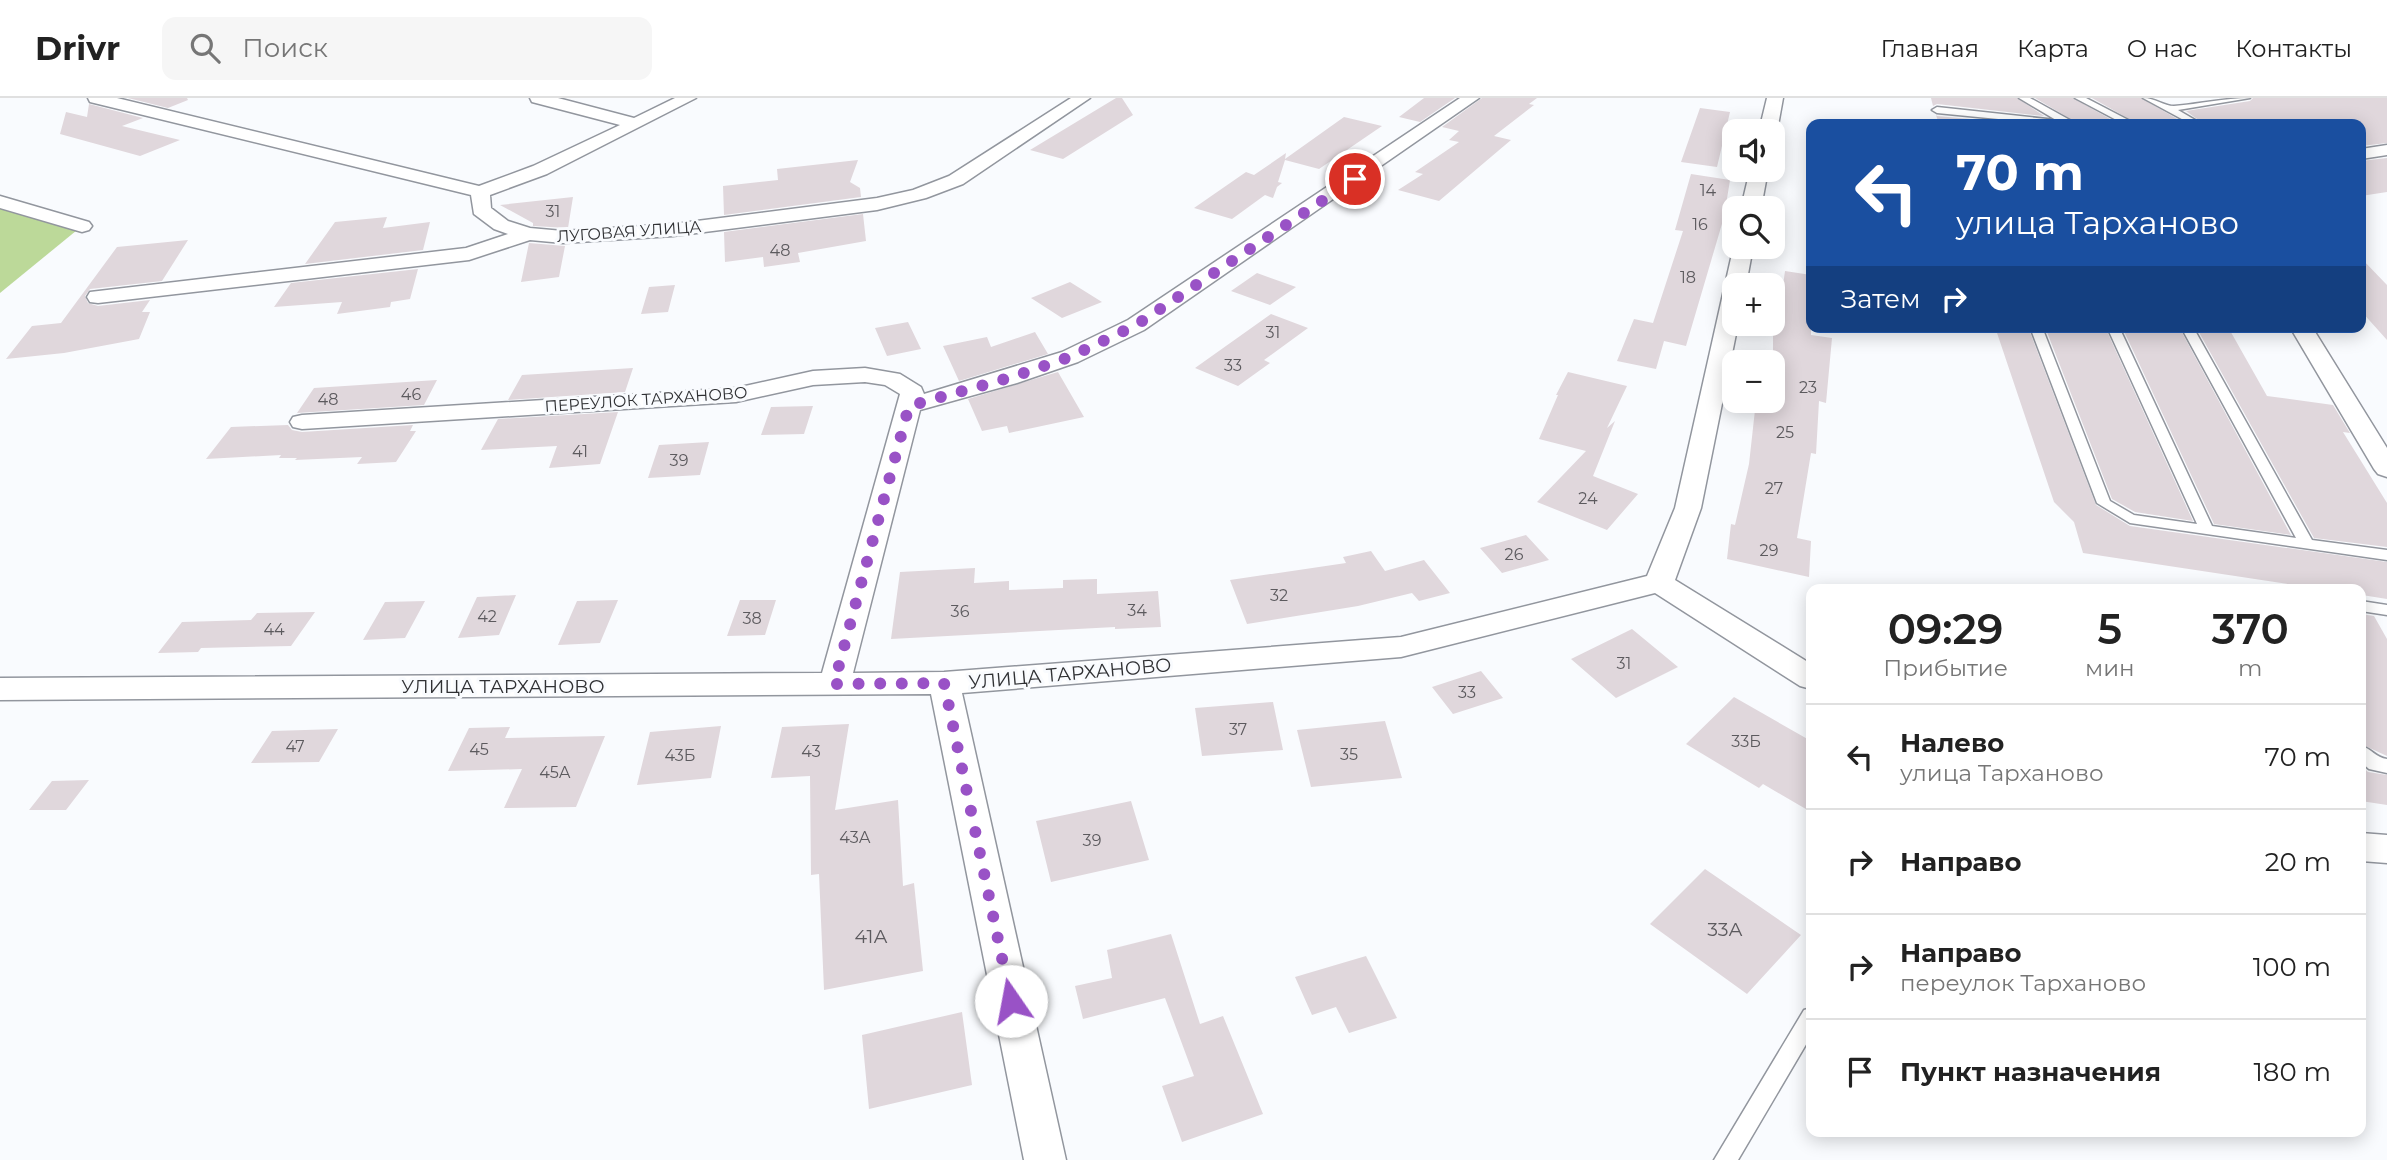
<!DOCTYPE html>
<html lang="ru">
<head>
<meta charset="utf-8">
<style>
  body { margin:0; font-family:Montserrat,sans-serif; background:#f6f6f6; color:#222; height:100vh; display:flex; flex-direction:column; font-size:26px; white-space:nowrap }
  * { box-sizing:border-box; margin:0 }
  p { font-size:23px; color:#767676 }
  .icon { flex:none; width:38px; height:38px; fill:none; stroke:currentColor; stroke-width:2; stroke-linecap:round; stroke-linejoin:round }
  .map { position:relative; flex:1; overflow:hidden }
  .drawer { position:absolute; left:1806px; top:486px; width:560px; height:553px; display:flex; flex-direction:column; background:#fff; border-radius:14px; box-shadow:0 4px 18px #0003 }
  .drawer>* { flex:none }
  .top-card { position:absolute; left:1806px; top:21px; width:560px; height:214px; border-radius:14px; box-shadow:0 4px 18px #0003; background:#1a4fa0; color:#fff; overflow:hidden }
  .controls { position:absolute; left:1722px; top:21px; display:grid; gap:14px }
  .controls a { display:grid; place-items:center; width:63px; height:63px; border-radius:14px; background:#fff; box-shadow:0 4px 18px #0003; font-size:35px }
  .pin { position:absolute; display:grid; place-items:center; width:60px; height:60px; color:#fff; margin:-30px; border:4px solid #fff; border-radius:50%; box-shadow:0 2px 7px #0007 }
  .me { position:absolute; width:77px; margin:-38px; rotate:348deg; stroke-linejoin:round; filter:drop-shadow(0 0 5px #0008) }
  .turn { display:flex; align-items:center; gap:24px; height:147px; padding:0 35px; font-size:32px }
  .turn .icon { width:91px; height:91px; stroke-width:2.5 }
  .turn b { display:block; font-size:49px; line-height:60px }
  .then { display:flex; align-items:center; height:66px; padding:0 35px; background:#0003; gap:14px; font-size:26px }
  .eta { display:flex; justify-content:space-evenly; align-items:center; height:119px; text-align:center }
  .eta b { font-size:42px; font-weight:600; line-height:49px }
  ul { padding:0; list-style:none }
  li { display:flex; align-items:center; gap:21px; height:105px; padding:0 35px; border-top:2px solid #e0e0e0 }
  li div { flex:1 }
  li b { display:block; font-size:26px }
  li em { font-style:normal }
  header { display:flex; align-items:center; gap:42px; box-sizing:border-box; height:98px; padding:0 35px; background:#fff; border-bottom:2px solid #e0e0e0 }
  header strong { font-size:33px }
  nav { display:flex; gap:38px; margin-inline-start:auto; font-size:24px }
  .search { width:490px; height:63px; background:#f6f6f6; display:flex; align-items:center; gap:18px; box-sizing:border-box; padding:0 24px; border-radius:14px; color:#767676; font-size:26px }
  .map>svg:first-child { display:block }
  .green { fill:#bcd999 }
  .building { fill:#e0d7dc }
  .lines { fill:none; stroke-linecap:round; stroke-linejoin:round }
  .service-casing { stroke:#92969e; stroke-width:3 }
  .minor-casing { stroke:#92969e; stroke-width:3 }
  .service { fill:#fff; fill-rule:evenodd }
  .minor { fill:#fff; fill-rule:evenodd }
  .route { stroke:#9952c6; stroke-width:12; stroke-dasharray:0 21.6 }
  .labels { text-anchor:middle; stroke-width:6; stroke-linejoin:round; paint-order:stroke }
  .number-label { font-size:16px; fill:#5c5a5e }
  .far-street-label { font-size:16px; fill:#303134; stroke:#f9fbfe }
  .street-label { font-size:19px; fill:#303134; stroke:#f9fbfe }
  .near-number-label { font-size:19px; fill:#5c5a5e }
</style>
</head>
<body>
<header>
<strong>Drivr</strong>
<div class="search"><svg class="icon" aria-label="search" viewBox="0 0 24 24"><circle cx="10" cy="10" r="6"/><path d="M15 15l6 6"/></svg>Поиск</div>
<nav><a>Главная</a><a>Карта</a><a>О нас</a><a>Контакты</a></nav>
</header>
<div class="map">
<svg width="2387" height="1062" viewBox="0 0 2387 1062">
  <rect width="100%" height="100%" fill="#f9fbfe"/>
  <!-- green -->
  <path class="green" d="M0,104L82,128L0,195Z"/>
  <!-- building -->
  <path class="building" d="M128,0H187L188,2L168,10Z
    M1116,0H1122L1133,17L1063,61L1030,52Z
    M1424,0H1455L1420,24L1399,19Z
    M1482,0H1537L1529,6L1534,7L1494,38L1511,42L1439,103L1398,92L1423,76L1415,74L1459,44L1449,42L1459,33L1442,29Z
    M1931,0H2017L2044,18L1937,6L1933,8Z
    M2035,0H2073L2119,26H2079Z
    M2092,0H2141L2186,26H2138Z
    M2253,0H2387V45L2361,48V26H2204L2186,13L2250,3Z
    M89,6L143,20L122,28L180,42L140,58L60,36L66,14L87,19Z
    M1700,10L1730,14L1717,69L1681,64Z
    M1936,17L1937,18L2024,26H1939Z
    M1344,19L1382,28L1319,71L1285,62L1278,84L1282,85L1277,89L1273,100L1265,97L1232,121L1194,110L1246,74L1254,77L1286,55L1285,61Z
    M2387,60V94L2361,98V63Z
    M858,62L850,84L860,90L861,99L724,117L723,88L778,82L777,71Z
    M1691,76L1730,82L1724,119L1686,248L1664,243L1656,271L1617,263L1634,221L1653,225L1683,133L1675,132Z
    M573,99L568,130L533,128V125L500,107Z
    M863,116L866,143L798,155L800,164L764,169L763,159L725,164L724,134Z
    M387,119L383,130L430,124L423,152L305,166L335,124Z
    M188,142L162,183L90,191L85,198L88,205L98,208L150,202L142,214H150L139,241L64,255L6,261L32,228L61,225L117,149Z
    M529,145L565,148L559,179L521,184Z
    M2361,160L2387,187V242L2361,213Z
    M418,171L410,201L391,204L390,209L337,216L342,204L274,209L291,185Z
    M1785,173L1811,177V237L1832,240L1826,305L1819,303L1816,356L1811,355L1797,440L1811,443L1809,479L1727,461L1731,426L1735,427L1749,366L1755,312L1773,315V229L1777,230Z
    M1257,175L1296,189L1270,207L1231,193Z
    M1070,184L1102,204L1062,220L1031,200Z
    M675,187L668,214L641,216L649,189Z
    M1271,216L1308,230L1264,262L1270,265L1238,288L1195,270Z
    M908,224L921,251L887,258L875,230Z
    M1995,229H2028L2096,407L2130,428L2387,464V501L2362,497L2364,501H2361V492H2327L2083,455L2074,424L2054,404Z
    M2045,229H2105L2193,423L2135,414L2112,401Z
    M2122,229H2179L2291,437L2214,426Z
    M2196,229H2228L2267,298L2333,307L2350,335L2343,334L2387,405V449L2314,440Z
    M1035,234L1048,256L959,283L943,248L987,239L991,249Z
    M633,270L625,294L508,302L522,277Z
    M1058,274L1084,319L1009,335L1007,328L982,333L968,301Z
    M1568,274L1627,288L1607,330L1615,323L1593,378L1638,396L1607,432L1537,404L1586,353L1539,341L1558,297H1556Z
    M437,282L424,307L297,315L314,290Z
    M813,308L804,336L761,337L771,309Z
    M618,314L600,366L549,370L557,348L481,352L498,321Z
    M288,327L292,332L302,334L413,327L410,333H416L396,364L357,366L362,359L295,362L297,360H279L281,357L206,361L231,329Z
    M709,344L700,377L648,380L659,347Z
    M1526,437L1549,462L1502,475L1480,450Z
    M1371,453L1385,473L1424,462L1450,495L1419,503L1412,495L1358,508L1247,526L1230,482L1346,465L1343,459Z
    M975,470L974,485L1009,483V492L1063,490V482L1097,481V496L1158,493L1161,529L1115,531V529L891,541L900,474Z
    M516,497L499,537L458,540L477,499Z
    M618,502L600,545L558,547L577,503Z
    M740,502H776L765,537L727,538Z
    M425,503L405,540L363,542L385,504Z
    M315,514L291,548L201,550L198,554L158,555L182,524L251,522L257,515Z
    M2361,516L2374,518L2387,541V658L2361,646Z
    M1632,531L1678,569L1616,600L1571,561Z
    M1481,573L1503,600L1453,616L1432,589Z
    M1734,599L1811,643V714L1763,686L1759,690L1686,646Z
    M1273,604L1283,652L1202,658L1195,610Z
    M1385,623L1402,680L1311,689L1297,632Z
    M849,626L835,712L898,702L903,788L914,785L923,873L824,892L819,776L811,777L810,678L771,680L782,629Z
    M721,628L711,680L637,687L650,634Z
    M510,629L505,640L605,638L576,709L504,710L522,671L448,673L469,630Z
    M338,631L319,664L251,665L272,633Z
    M2361,667L2368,674L2387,677V707L2361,703Z
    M89,682L66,712H29L52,683Z
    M1131,703L1149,762L1051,784L1036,723Z
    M1705,771L1801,837L1747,896L1650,826Z
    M1171,836L1200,926L1223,918L1263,1016L1182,1044L1162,988L1194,978L1165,900L1083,921L1075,888L1112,880L1107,852Z
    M1366,858L1397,920L1349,935L1336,909L1312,917L1295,879Z
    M962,914L972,987L869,1011L862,937Z"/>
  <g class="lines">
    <defs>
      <path id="service" d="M2019,0H2030L2077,26H2048L1937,15L1932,12L1937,9L2056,22Z
        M2075,0H2086L2136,26H2124Z
        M2143,0C2155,0 2164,8 2174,8C2200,6 2224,0 2250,0L2178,12L2202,26H2191Z
        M2030,229H2042L2110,403L2134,417L2197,426L2107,229H2119L2212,428L2296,440L2181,229H2193L2312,442L2387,452V462L2130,425L2097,405Z
        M2361,503L2387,507V517L2361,513Z
        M2361,648C2371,650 2376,660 2387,661V675L2369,671L2361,664Z
        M1811,910V938L1738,1062H1714L1804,912Z"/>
      <path id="minor" d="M88,0H117L479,88L533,68L620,27L532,4L530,0H558L634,20L675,0H696L547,76L490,97L491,110L508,123L530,130L563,133L673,126L877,100L913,92L949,78L1071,0H1090L963,86L926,100L877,112L673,138L563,145L530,142L469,162L98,205L90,204L87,199L90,194L466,150L508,136L494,131L474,116L471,97L90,4Z
        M1460,0H1479L1144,232L1078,264L1017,285L920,312L853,575L944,574L1401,539L1647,478L1675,410L1734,147L1753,149L1746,187H1734V226H1738L1701,410L1675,482L1811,566V591L1800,588L1655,495L1401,559L962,595L1066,1062H1024L931,596L0,602V580L822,575L900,296L885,287L865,284L813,287L736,304L302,331L293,329L290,324L293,319L302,317L736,290L813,273L865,270L900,276L921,289L924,296L1062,254L1128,222Z
        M1767,0H1783L1777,33L1773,37V33H1759Z
        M2387,47V57L2361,61V51Z
        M1750,72H1768L1761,110H1741Z
        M0,98L89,124L92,128L89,132L82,134L0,110Z
        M2290,229H2312L2387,350V379L2378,376L2374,371Z
        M2361,735L2387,737V765L2361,763Z"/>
    </defs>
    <!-- service casing -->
    <use href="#service" class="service-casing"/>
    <!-- minor casing -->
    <use href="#minor" class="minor-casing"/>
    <!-- service -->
    <use href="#service" class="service"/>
    <!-- minor -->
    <use href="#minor" class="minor"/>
  </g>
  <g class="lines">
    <!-- route -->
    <path class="route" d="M1011,903L944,585L834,586L909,308L1009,280L1070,259L1136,227L1355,81"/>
  </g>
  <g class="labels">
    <!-- number labels -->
    <g class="number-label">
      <text x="1708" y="98">14</text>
      <text x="553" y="119">31</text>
      <text x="1700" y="132">16</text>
      <text x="780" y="158">48</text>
      <text x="1688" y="185">18</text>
      <text x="1273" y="240">31</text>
      <text x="1233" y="273">33</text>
      <text x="1808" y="295">23</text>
      <text x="411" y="302">46</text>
      <text x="328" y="307">48</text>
      <text x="1785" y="340">25</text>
      <text x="580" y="359">41</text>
      <text x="679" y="368">39</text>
      <text x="1774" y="396">27</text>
      <text x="1588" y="406">24</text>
      <text x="1769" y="458">29</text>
      <text x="1514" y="462">26</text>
      <text x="1279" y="503">32</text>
      <text x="1137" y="518">34</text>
      <text x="960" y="519">36</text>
      <text x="487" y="524">42</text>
      <text x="752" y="526">38</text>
      <text x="274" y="537">44</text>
      <text x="1624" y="571">31</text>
      <text x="1467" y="600">33</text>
      <text x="1238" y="637">37</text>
      <text x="1746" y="649">33Б</text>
      <text x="295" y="654">47</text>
      <text x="479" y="657">45</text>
      <text x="811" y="659">43</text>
      <text x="1349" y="662">35</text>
      <text x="680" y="663">43Б</text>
      <text x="555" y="680">45А</text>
      <text x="855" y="745">43А</text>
      <text x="1092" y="748">39</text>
    </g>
    <!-- far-street labels -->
    <g class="far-street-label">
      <text transform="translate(629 133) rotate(-4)" y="6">ЛУГОВАЯ УЛИЦА</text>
      <text transform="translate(646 301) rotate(-4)" y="6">ПЕРЕУЛОК ТАРХАНОВО</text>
    </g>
    <!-- street labels -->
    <g class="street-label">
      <text transform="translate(1070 575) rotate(-5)" y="7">УЛИЦА ТАРХАНОВО</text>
      <text x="503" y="595">УЛИЦА ТАРХАНОВО</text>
    </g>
    <!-- near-number labels -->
    <g class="near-number-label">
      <text x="1725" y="838">33А</text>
      <text x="871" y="845">41А</text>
    </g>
  </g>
</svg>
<div class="controls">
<a><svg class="icon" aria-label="sound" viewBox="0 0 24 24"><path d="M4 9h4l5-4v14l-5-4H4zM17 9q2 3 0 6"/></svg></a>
<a><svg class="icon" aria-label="search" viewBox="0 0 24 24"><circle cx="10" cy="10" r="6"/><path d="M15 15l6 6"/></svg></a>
<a>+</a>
<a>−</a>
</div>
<div class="pin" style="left:1355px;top:81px;background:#d93025"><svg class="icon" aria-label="arrive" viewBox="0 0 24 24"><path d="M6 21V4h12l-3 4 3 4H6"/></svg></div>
<svg class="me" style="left:1011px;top:903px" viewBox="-20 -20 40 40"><circle r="19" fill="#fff"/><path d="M0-13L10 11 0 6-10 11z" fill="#9952c6"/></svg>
<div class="top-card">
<div class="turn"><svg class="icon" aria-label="left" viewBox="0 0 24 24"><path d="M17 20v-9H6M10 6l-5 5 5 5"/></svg><div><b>70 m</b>улица Тарханово</div></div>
<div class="then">Затем<svg class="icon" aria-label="right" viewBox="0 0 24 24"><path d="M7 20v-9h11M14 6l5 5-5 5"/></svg></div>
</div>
<section class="drawer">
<div class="eta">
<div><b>09:29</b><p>Прибытие</p></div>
<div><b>5</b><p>мин</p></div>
<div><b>370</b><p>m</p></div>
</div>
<ul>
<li><svg class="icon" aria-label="left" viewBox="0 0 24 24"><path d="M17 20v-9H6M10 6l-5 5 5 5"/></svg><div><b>Налево</b><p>улица Тарханово</p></div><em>70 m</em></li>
<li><svg class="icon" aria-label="right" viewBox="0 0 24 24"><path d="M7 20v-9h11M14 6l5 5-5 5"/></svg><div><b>Направо</b></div><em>20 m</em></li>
<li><svg class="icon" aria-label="right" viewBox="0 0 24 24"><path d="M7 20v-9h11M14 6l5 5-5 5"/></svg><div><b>Направо</b><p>переулок Тарханово</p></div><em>100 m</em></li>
<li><svg class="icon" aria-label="arrive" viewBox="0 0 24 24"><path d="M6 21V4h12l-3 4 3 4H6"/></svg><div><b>Пункт назначения</b></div><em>180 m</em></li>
</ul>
</section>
</div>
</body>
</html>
